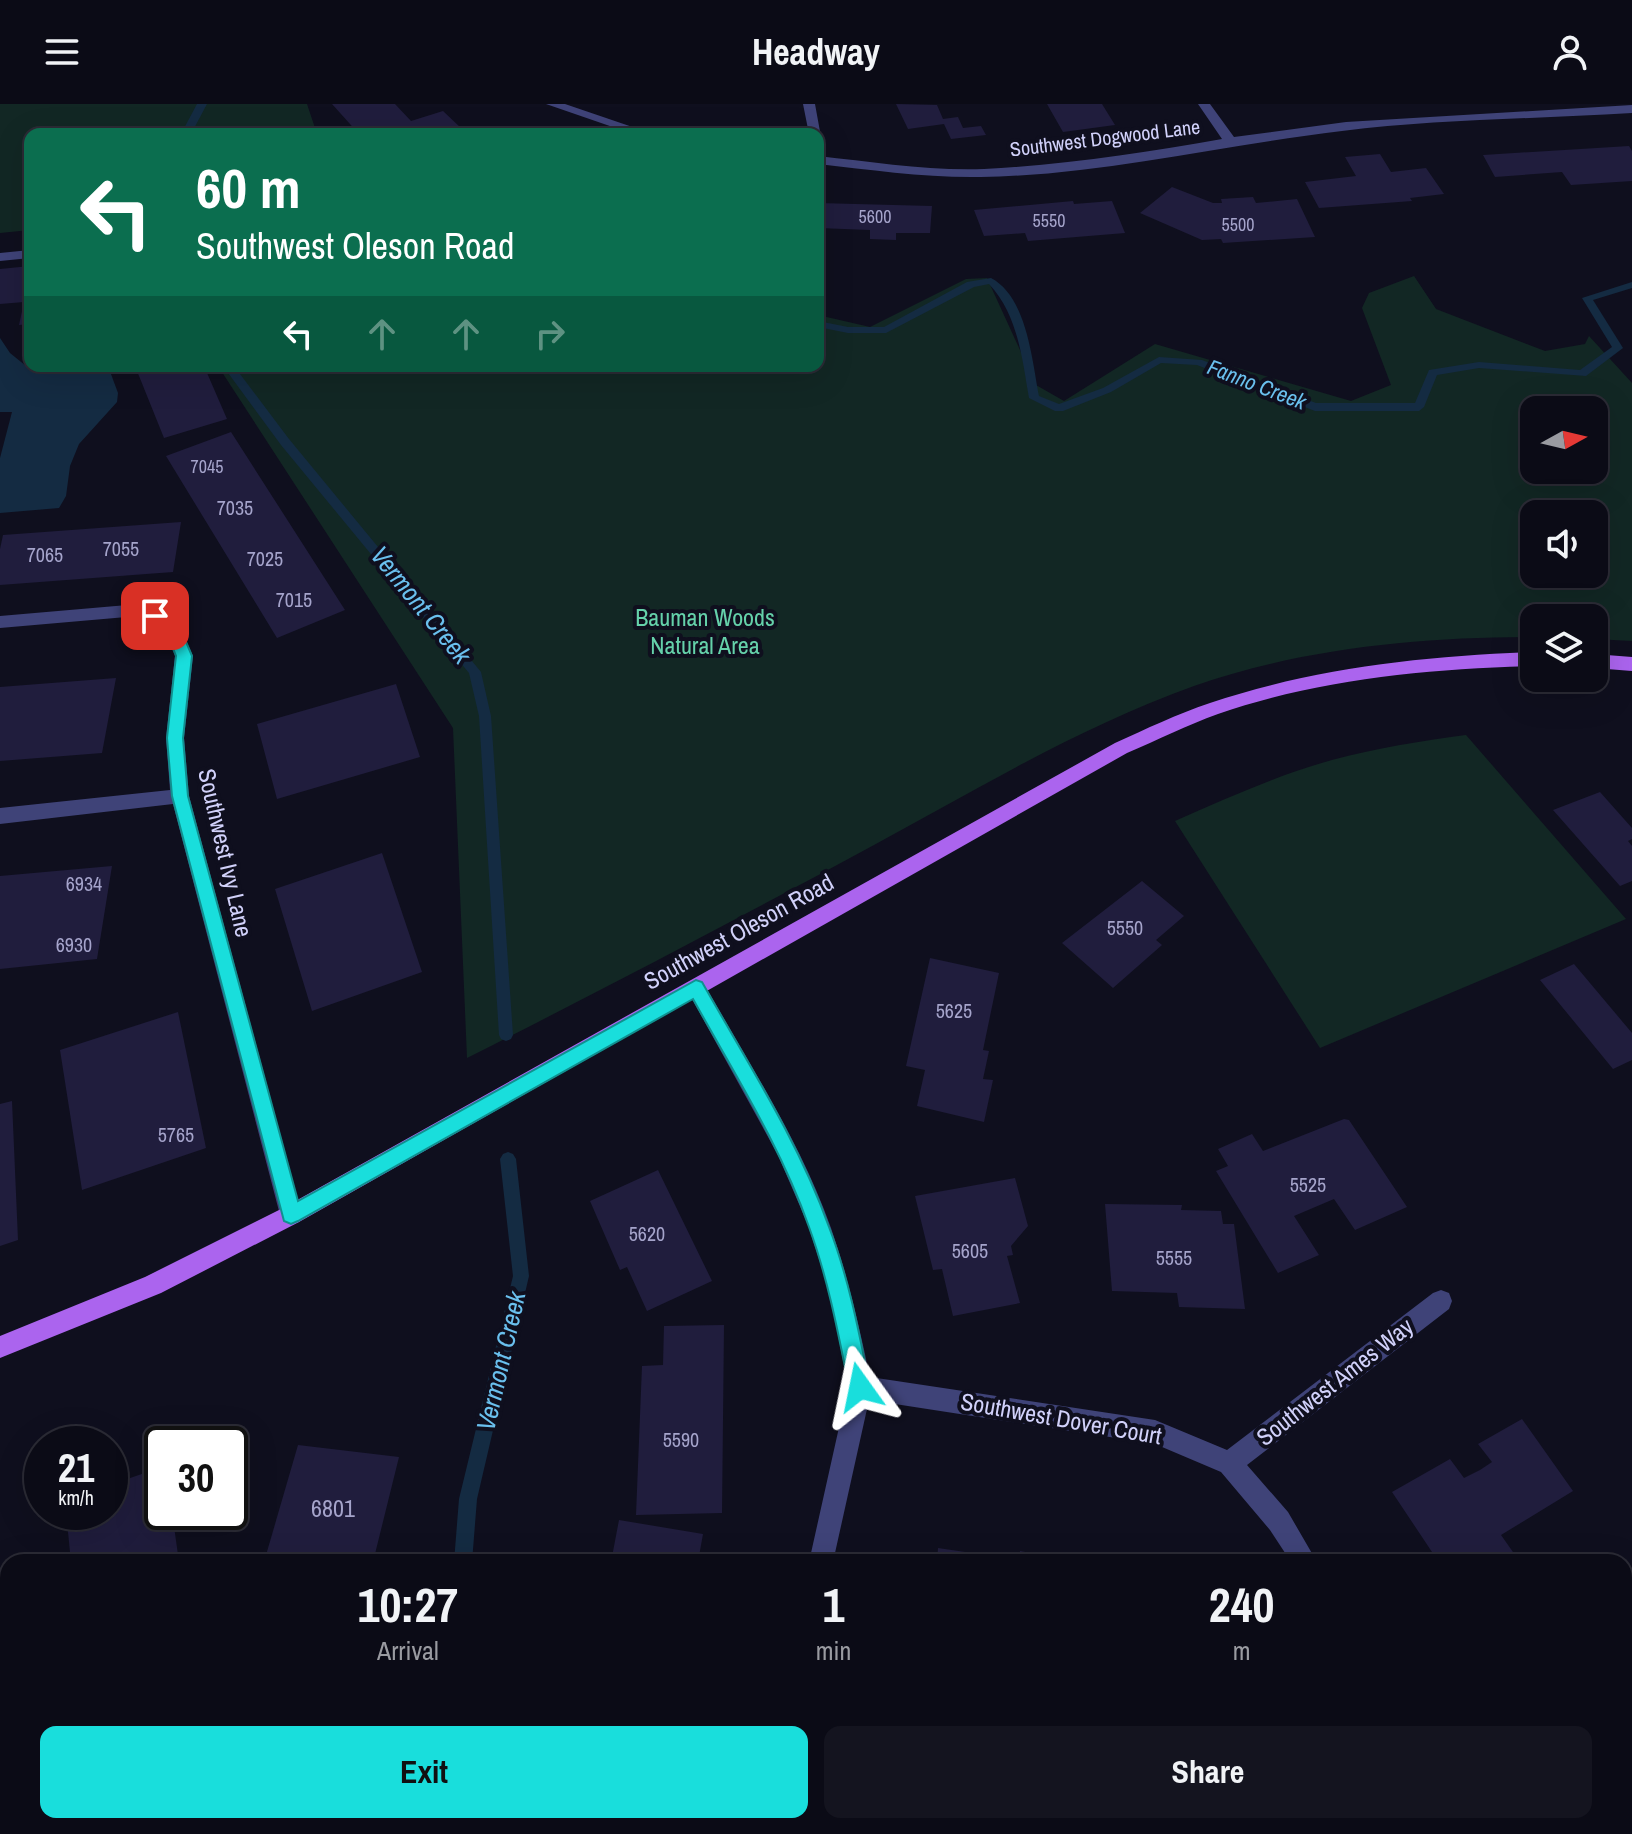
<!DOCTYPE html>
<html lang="en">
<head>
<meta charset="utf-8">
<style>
  body { margin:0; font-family:"Archivo Narrow",sans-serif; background:#14141f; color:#f1f3f6; height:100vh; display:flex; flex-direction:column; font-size:30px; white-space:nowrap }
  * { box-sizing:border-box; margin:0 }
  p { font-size:26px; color:#9a9ba1 }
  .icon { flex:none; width:44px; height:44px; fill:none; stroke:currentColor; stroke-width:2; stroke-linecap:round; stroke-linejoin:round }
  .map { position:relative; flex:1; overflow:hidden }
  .sheet { position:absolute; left:0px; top:1450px; width:1632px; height:280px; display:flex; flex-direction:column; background:#0b0b16; border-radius:24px 24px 0 0; box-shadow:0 8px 32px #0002,0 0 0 2px #2b2b35 }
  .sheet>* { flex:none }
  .top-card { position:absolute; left:24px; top:24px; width:800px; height:244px; border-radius:16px; box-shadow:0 8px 32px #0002,0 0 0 2px #2b2b35; background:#0b6e4f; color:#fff; overflow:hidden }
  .needle { width:52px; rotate:82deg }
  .tools { position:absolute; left:1520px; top:292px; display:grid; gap:16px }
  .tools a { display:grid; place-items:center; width:88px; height:88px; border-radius:16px; background:#0b0b16; box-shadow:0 8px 32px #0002,0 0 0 2px #2b2b35; font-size:40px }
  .speed { position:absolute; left:24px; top:1322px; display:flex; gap:16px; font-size:40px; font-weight:700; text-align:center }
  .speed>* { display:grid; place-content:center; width:104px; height:104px; border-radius:50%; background:#0b0b16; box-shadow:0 8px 32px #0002,0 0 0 2px #2b2b35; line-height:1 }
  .speed small { font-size:20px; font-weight:400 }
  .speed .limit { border:4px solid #111; border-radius:12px; background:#fff; color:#111 }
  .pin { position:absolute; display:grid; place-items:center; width:68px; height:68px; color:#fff; margin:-34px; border-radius:16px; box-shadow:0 4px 12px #0006 }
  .me { position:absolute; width:88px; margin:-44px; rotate:348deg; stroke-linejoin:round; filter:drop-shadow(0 0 6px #0008) }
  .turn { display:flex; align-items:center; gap:28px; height:168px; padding:0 40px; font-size:36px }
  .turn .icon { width:104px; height:104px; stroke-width:2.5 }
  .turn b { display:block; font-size:56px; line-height:68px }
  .lanes { display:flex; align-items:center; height:76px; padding:0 40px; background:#0003; justify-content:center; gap:40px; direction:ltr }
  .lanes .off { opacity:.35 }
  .eta { display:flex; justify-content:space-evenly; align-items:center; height:136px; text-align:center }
  .eta b { font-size:48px; font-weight:700; line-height:56px }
  .primary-button { display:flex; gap:16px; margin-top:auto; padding:16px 40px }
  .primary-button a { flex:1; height:92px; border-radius:16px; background:#19dedc; color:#111; font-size:32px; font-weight:700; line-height:92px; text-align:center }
  .primary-button a+a { background:#14141f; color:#f1f3f6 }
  header { display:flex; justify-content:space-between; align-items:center; height:104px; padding:0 40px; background:#0b0b16; font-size:36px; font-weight:700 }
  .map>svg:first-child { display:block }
  .green { fill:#122724; fill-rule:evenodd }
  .water { fill:#142b42 }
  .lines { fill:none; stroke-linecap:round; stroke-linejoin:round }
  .stream { fill:#142b42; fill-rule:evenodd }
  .building { fill:#201d3d }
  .minor { fill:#3f4378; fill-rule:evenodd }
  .major { fill:#ab64ee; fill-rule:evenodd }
  .route { fill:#19dedc; stroke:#10908f; stroke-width:2 }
  .labels { text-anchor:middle; stroke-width:8; stroke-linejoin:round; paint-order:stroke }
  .far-number-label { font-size:18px; fill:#a5a4cb }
  .far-street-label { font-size:20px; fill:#d1d1fa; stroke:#0f0f1e }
  .number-label { font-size:20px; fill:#a5a4cb }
  .far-water-label { font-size:22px; font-style:italic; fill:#6ac0ee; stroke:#0f0f1e }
  .park-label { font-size:24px; fill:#65d1aa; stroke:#0f0f1e }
  .street-label { font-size:24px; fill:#d1d1fa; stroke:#0f0f1e }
  .near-number-label { font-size:24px; fill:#a5a4cb }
  .water-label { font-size:26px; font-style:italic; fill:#6ac0ee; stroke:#0f0f1e }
</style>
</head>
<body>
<header><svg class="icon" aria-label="menu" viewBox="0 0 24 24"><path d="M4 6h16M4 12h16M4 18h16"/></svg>Headway<svg class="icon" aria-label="person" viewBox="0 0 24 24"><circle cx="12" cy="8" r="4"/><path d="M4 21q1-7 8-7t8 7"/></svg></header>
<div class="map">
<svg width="1632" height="1730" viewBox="0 0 1632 1730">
  <rect width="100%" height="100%" fill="#0f0f1e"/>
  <!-- green -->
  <path class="green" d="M0,0H307L317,30H30V126L0,129Z
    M1414,172L1436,205L1545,247L1585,240L1589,232L1632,279V537L1594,535V514H1534V533C1420,533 1303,544 1194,582C1082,622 979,684 874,741C739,814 604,885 467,954L453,624L218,262H818V211L870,223L966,175L987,174L1036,281L1064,297L1155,240L1351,297L1391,281L1362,204L1369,189ZM1534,306H1594V366H1534ZM1534,410H1594V470H1534Z
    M1466,631L1626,815L1320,944L1175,717C1227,694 1278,671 1332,656C1376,644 1421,637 1466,631Z"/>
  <!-- water -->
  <path class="water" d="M0,234L10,249L26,262L61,269L80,262H108L118,289L117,298L79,340L70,362L66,392L59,404L0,409V354L12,308H0Z"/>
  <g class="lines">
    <!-- stream -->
    <path class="stream" d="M197,0H207L191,30H181Z
      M991,174C1027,193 1032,256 1039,292L1059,300L1103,284L1159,253L1202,256L1316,299H1415L1429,266L1479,258L1580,266L1612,243L1582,194L1632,178V184L1593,196L1623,244L1586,272L1479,264L1437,271L1424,303L1419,307H1315L1197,261L1161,259L1111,288L1063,307H1055L1029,294C1022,254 1018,211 989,180L974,183L886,229H848L818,223V217L848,223H884L967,178Z
      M223,262H234L289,335L481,568L491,612L513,931L511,935L506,937L501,935L499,931L479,612L469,569L281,341Z
      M508,1048L513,1050L516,1055L529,1172L477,1395L472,1458H454L459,1395L513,1172L500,1055L503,1050Z
      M397,1722H415L413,1730H395Z"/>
  </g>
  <!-- building -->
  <path class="building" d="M332,0H395L411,17L443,7L462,25L446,30H359Z
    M896,0L937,1L943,15L958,13L963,24L981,22L986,31L951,35L944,20L908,25Z
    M1047,0H1102L1115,21L1063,28Z
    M1629,42L1632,47V77L1571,81L1562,68L1495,73L1483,51Z
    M1380,50L1391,68L1426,64L1444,90L1410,94L1412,97L1319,104L1305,78L1356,72L1345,53Z
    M1172,83L1213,99H1222L1221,95L1253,93L1256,99L1297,95L1315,133L1223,139L1221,135L1202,136L1140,109Z
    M1073,97L1074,100L1112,97L1125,129L1028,137L1025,129L984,132L974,106Z
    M818,99L932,102L930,129H896V136L870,135V126L818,124Z
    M30,162V220L19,221L24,198L0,200V165Z
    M135,262H204L227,315L164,334Z
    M231,328L345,506L277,534L166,352Z
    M181,418L173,468L0,481V445L3,431Z
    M116,574L102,649L0,657V583Z
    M396,580L420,653L277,695L257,620Z
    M1600,688L1632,724V735L1628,737L1632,742V777L1620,782L1553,706Z
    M382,749L422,868L312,907L275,785Z
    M112,762L97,855L0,865V772Z
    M1142,777L1184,812L1156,836L1162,841L1113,884L1062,839Z
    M930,854L999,869L983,946L989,947L983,975L993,976L984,1018L917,1002L925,966L906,962Z
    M1574,860L1632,929V956L1613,965L1540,876Z
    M178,908L206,1044L82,1086L60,946Z
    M12,997L18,1136L0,1142V1000Z
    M1344,1015L1349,1016L1407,1103L1355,1126L1334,1095L1294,1112L1319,1151L1278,1169L1216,1067L1228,1062L1218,1045L1252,1030L1263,1047Z
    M658,1066L712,1177L647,1207L627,1163L620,1166L590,1097Z
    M1015,1074L1028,1122L1011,1142L1013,1151L1007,1152L1020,1199L953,1212L942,1165L933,1166L915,1092Z
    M1105,1100L1182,1101L1181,1106L1221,1107L1223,1120H1234L1245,1205L1179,1203L1177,1189L1112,1187Z
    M724,1221L722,1409L636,1411L642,1262L663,1261L664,1222Z
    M1522,1315L1573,1387L1501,1431L1520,1458H1423L1421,1454L1432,1448L1392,1388L1450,1355L1464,1374L1480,1366L1492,1358L1478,1340Z
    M298,1341L399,1353L373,1458H264Z
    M162,1363V1408H172L179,1458H71L66,1408H110V1381Z
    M619,1416L703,1430L698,1458H611Z
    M938,1444L1019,1456L1020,1447L1080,1458H937Z
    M1624,1535L1632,1546V1596L1626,1600L1632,1607V1722L1624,1710Z
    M33,1722H80L87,1730H26Z
    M582,1722H651L650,1730H582Z
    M919,1722H1014V1730H918Z
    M1192,1722H1332L1336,1730H1196Z"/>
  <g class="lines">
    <!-- minor -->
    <path class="minor" d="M546,0H565L653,30H633Z
      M803,0H815L821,33L809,30Z
      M1198,0H1210L1234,33L1346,18L1632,1V9C1536,15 1437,15 1342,27C1222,41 1102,71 981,73C926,74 872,66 818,60V52C873,58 929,67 984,65C1064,61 1143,49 1222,35Z
      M30,146V154L0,157V149Z
      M139,500L176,514L193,552L184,634L189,692L302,1111L299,1118L291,1121L283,1118L280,1111L173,700L0,720V704L170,686L166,634L175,552L163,522L138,512L0,524V512Z
      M696,875L703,878C748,958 800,1037 831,1124C848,1173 859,1222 870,1273L1155,1316L1227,1346L1433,1189L1441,1186L1449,1189L1452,1197L1449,1205L1247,1361L1288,1408L1317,1458H1291L1270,1426L1221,1368L1155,1340L869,1296L833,1458H809L848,1283L830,1189L808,1121L778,1051L686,884L689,878Z
      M0,1627L8,1629V1655L0,1653Z
      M768,1722H796V1730H768Z
      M1462,1722H1493L1497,1730H1466Z"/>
    <!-- major -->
    <path class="major" d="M1534,548V562C1428,565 1319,575 1218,610C1187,621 1158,636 1127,649L299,1118L161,1189L0,1254V1232L145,1173L283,1104L1115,639C1146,625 1177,610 1210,599C1314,564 1425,552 1534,548Z
      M1594,550L1632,553V567L1594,564Z"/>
  </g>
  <!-- route -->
  <path class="route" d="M155,506L176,514L192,552L183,634L188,692L298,1097L696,876L702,878C747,958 798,1036 829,1123C849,1175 859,1228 870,1283L867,1290L860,1293L852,1290L849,1283C838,1228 828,1175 809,1123C781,1043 734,969 693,895L298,1117L291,1120L284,1117L172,692L167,634L176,552L164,522L147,512Z"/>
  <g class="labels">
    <!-- far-number labels -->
    <g class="far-number-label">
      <text x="875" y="119">5600</text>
      <text x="1049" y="123">5550</text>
      <text x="1238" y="127">5500</text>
      <text x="207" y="369">7045</text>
    </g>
    <!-- far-street labels -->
    <g class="far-street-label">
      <text transform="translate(1105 34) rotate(-7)" y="7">Southwest Dogwood Lane</text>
    </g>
    <!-- number labels -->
    <g class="number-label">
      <text x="235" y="411">7035</text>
      <text x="121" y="452">7055</text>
      <text x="45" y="458">7065</text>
      <text x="265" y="462">7025</text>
      <text x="294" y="503">7015</text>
      <text x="84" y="787">6934</text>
      <text x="1125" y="831">5550</text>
      <text x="74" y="848">6930</text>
      <text x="954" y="914">5625</text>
      <text x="176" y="1038">5765</text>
      <text x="1308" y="1088">5525</text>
      <text x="647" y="1137">5620</text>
      <text x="970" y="1154">5605</text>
      <text x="1174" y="1161">5555</text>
      <text x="681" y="1343">5590</text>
    </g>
    <!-- far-water labels -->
    <g class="far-water-label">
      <text transform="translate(1257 280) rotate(21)" y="8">Fanno Creek</text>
    </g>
    <!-- park labels -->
    <g class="park-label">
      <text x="705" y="522">Bauman Woods<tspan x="705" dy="28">Natural Area</tspan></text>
    </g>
    <!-- street labels -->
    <g class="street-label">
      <text transform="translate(225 749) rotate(77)" y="8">Southwest Ivy Lane</text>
      <text transform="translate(739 828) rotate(-29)" y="8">Southwest Oleson Road</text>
      <text transform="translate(1335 1278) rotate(-38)" y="8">Southwest Ames Way</text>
      <text transform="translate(1061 1315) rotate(10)" y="8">Southwest Dover Court</text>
    </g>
    <!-- near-number labels -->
    <g class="near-number-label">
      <text x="333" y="1413">6801</text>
    </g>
    <!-- water labels -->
    <g class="water-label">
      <text transform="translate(421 501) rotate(51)" y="9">Vermont Creek</text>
      <text transform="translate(501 1257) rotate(-77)" y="9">Vermont Creek</text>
    </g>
  </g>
</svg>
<div class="tools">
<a><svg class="needle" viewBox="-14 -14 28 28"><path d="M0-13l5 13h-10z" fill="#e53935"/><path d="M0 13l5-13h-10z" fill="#9a9ba1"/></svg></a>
<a><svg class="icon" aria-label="sound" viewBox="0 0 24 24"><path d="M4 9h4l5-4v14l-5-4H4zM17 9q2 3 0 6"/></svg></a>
<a><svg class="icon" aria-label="layers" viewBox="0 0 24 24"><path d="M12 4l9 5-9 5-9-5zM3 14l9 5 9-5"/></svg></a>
</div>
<div class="speed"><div>21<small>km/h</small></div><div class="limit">30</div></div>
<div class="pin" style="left:155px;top:512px;background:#d93025"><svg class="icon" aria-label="arrive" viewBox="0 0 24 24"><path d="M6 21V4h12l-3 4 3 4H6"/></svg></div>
<svg class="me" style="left:860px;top:1283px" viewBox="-20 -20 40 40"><path d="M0-17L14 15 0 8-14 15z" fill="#19dedc" stroke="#fff" stroke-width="4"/></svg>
<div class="top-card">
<div class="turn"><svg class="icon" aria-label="left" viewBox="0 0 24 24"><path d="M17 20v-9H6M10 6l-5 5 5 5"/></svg><div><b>60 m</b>Southwest Oleson Road</div></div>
<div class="lanes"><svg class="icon" aria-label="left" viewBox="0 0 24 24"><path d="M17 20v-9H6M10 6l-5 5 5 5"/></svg><svg class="icon off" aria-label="ahead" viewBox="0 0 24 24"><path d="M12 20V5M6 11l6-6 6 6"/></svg><svg class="icon off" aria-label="ahead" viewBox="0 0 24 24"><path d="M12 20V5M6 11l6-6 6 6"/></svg><svg class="icon off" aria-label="right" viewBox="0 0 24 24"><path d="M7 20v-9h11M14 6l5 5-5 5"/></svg></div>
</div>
<section class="sheet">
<div class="eta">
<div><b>10:27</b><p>Arrival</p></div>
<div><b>1</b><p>min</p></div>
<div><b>240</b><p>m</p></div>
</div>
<div class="primary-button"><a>Exit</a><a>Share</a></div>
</section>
</div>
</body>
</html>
